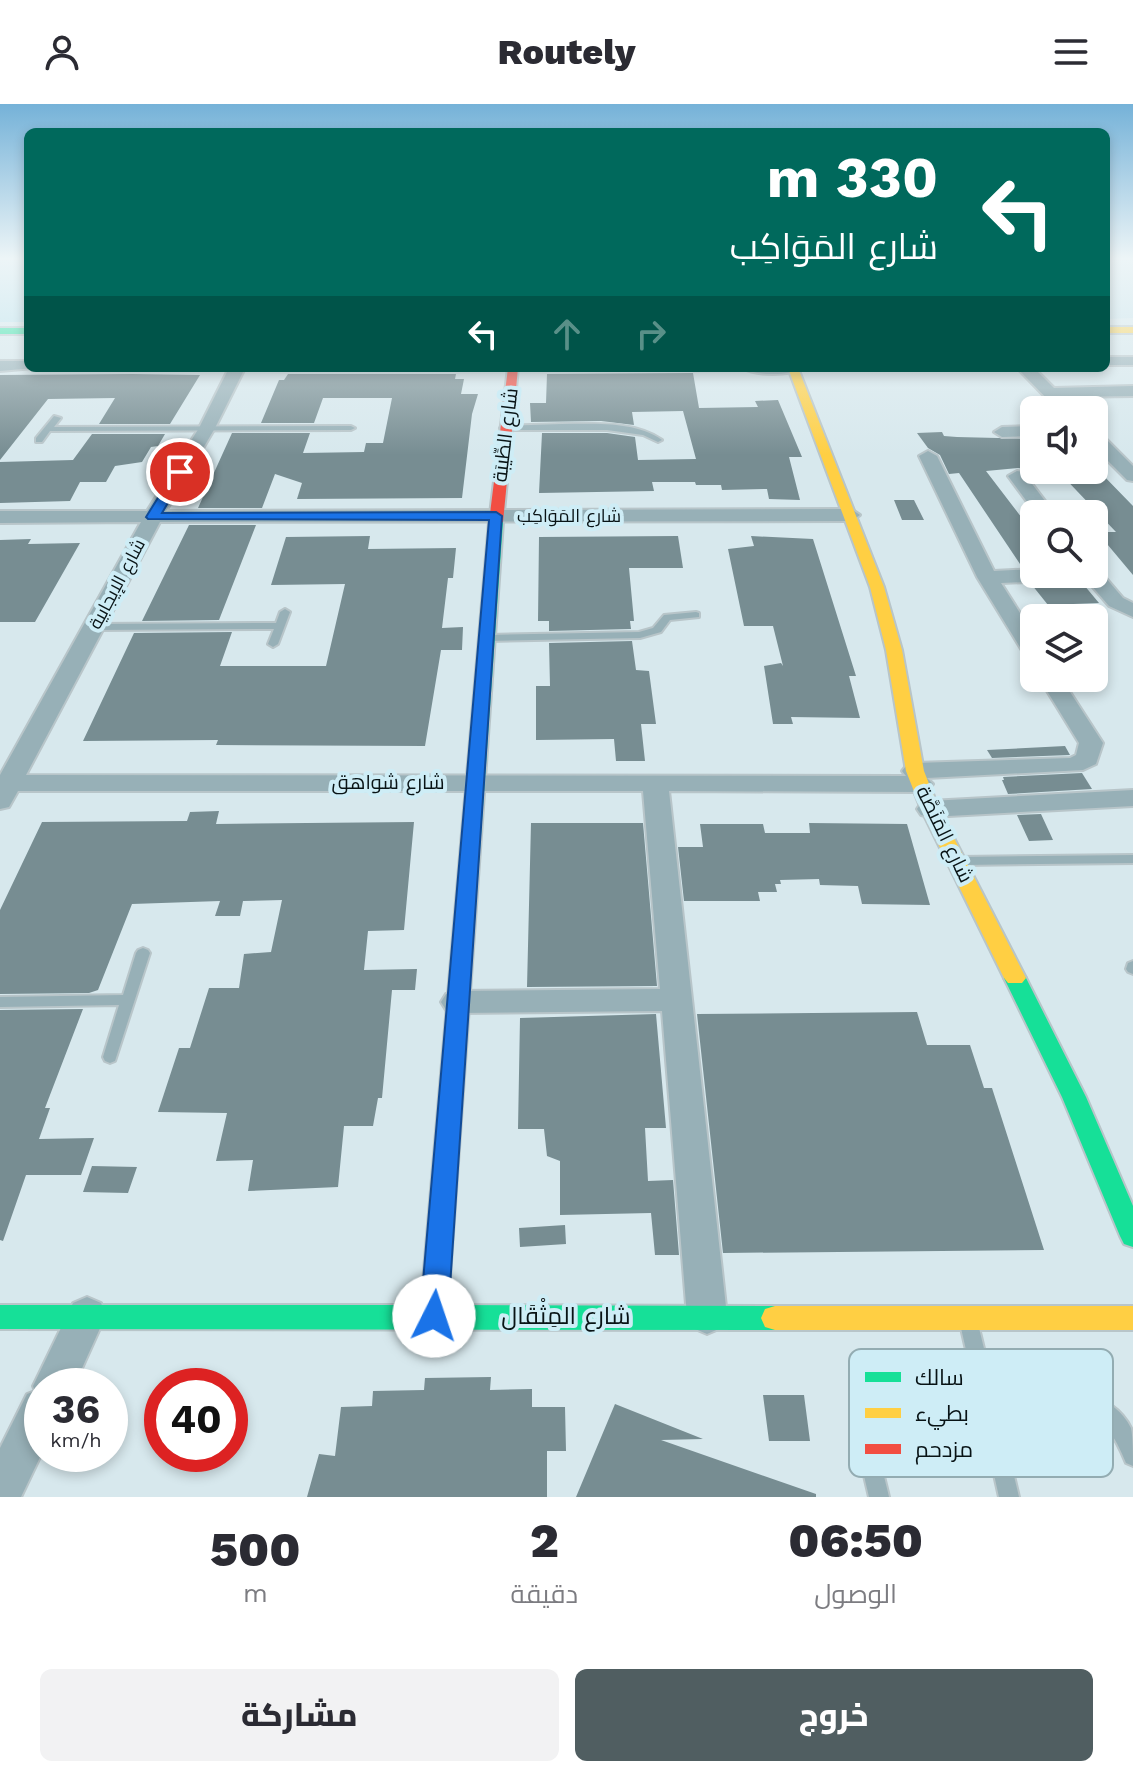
<!DOCTYPE html>
<html lang="ar">
<head>
<meta charset="utf-8">
<style>
  body { margin:0; font-family:"Work Sans",Cairo,sans-serif; background:#f2f2f3; color:#2b2b33; direction:rtl; height:100vh; display:flex; flex-direction:column; font-size:30px; white-space:nowrap }
  * { box-sizing:border-box; margin:0 }
  p { font-size:26px; color:#7c7c81 }
  .icon { flex:none; width:44px; height:44px; fill:none; stroke:currentColor; stroke-width:2; stroke-linecap:round; stroke-linejoin:round }
  .map { position:relative; height:1393px; overflow:hidden; direction:ltr }
  .side { display:flex; flex-direction:column; background:#fff; flex:1 }
  .side>* { flex:none }
  .banner { position:absolute; left:24px; top:24px; width:1086px; height:244px; border-radius:12px; box-shadow:0 4px 12px #0003; direction:rtl; background:#00695c; color:#fff; overflow:hidden }
  .tools { position:absolute; left:1020px; top:292px; display:grid; gap:16px }
  .tools a { display:grid; place-items:center; width:88px; height:88px; border-radius:12px; background:#fff; box-shadow:0 4px 12px #0003; font-size:40px }
  .speed { position:absolute; left:24px; top:1264px; display:flex; gap:16px; font-size:40px; font-weight:700; text-align:center }
  .speed>* { display:grid; place-content:center; width:104px; height:104px; border-radius:50%; background:#fff; box-shadow:0 4px 12px #0003; line-height:1 }
  .speed small { font-size:20px; font-weight:400 }
  .speed .limit { border:12px solid #d22; background:#fff; color:#111 }
  .pin { position:absolute; display:grid; place-items:center; width:68px; height:68px; color:#fff; margin:-34px; border:4px solid #fff; border-radius:50%; box-shadow:0 2px 8px #0007 }
  .me { position:absolute; width:88px; margin:-44px; rotate:4deg; stroke-linejoin:round; filter:drop-shadow(0 0 6px #0008) }
  .turn { display:flex; align-items:center; gap:28px; height:168px; padding:0 40px; font-size:36px }
  .turn .icon { width:104px; height:104px; stroke-width:2.5 }
  .turn b { display:block; font-size:56px; line-height:68px }
  .lanes { display:flex; align-items:center; height:76px; padding:0 40px; background:#0003; justify-content:center; gap:40px; direction:ltr }
  .lanes .off { opacity:.35 }
  .eta { display:flex; justify-content:space-evenly; align-items:center; height:136px; text-align:center }
  .eta b { font-size:48px; font-weight:800; line-height:56px }
  .cta { display:flex; gap:16px; margin-top:auto; padding:16px 40px }
  .cta a { flex:1; height:92px; border-radius:12px; background:#505e61; color:#fff; font-size:32px; font-weight:800; line-height:92px; text-align:center }
  .cta a+a { background:#f2f2f3; color:#2b2b33 }
  header { display:flex; justify-content:space-between; align-items:center; height:104px; padding:0 40px; background:#fff; font-size:36px; font-weight:800 }
  .map>svg:first-child { display:block }
  .built { fill:#c5e2eb }
  .green { fill:#b5e1ed }
  .building { fill:#778d92 }
  .lines { fill:none; stroke-linecap:round; stroke-linejoin:round }
  .lane-casing { stroke:#b8c5c9; stroke-width:4 }
  .street-casing { stroke:#b8c5c9; stroke-width:4 }
  .fast-casing { stroke:#b8c5c9; stroke-width:4 }
  .slow-casing { stroke:#b8c5c9; stroke-width:4 }
  .jam-casing { stroke:#b8c5c9; stroke-width:4 }
  .lane { fill:#97b0b7; fill-rule:evenodd }
  .street { fill:#97b0b7; fill-rule:evenodd }
  .fast { fill:#16e098; fill-rule:evenodd }
  .slow { fill:#ffcf43; fill-rule:evenodd }
  .jam { fill:#f24e42; fill-rule:evenodd }
  .route { fill:#1a73e8; stroke:#114b97; stroke-width:2 }
  .labels { text-anchor:middle; stroke-width:8; stroke-linejoin:round; paint-order:stroke }
  .far-street-label { font-size:18px; fill:#081315; stroke:#ceedf6 }
  .street-label { font-size:20px; fill:#081315; stroke:#ceedf6 }
  .near-street-label { font-size:24px; fill:#081315; stroke:#ceedf6 }
  .key { fill:#ceedf6; stroke:#93acb2; stroke-width:2 }
  .key-label { font-size:22px; fill:#081315 }
</style>
</head>
<body>
<header><svg class="icon" aria-label="menu" viewBox="0 0 24 24"><path d="M4 6h16M4 12h16M4 18h16"/></svg>Routely<svg class="icon" aria-label="person" viewBox="0 0 24 24"><circle cx="12" cy="8" r="4"/><path d="M4 21q1-7 8-7t8 7"/></svg></header>
<div class="map">
<svg width="1133" height="1393" viewBox="0 0 1133 1393">
  <rect width="100%" height="100%" fill="#d7e8ed"/>
  <!-- built -->
  <path class="built" d="M1106,156H1133V214L1106,215Z"/>
  <!-- green -->
  <path class="green" d="M0,156H28V218H0Z"/>
  <!-- building -->
  <path class="building" d="M693,269L699,304L758,303L755,297L778,296L802,353H789L800,396L769,395L767,385L722,386L721,381H696L695,378H652L654,387L539,389L542,329H607L635,333L638,356L696,355L683,307L632,308L634,321L601,317L531,318L530,299H546L547,270Z
    M288,270H456L455,275H464L461,290H478L472,310L462,394L297,395L302,379L275,370L262,404H198L232,329H310L303,349L364,348L366,339H383L392,294H323L314,319H261L279,276H284Z
    M0,271L133,270L200,271L170,320H99L115,294L48,295L0,356Z
    M942,328L944,332L957,333L1034,335V366L1018,364L986,367L1025,418H1034V462L1022,463L959,369L949,370L940,351L928,344L917,329Z
    M92,330H165L158,342L151,343L142,358L115,362L106,378H80L70,397L0,399V358L73,356Z
    M1057,366H1098L1133,402V471L1097,428H1116Z
    M894,396H914L924,416H902Z
    M189,421H256L219,516L142,517Z
    M370,432L368,445L456,444L453,474H448L442,524L463,523L462,546H441L425,642L216,641L218,636L83,637L134,529L232,528L220,562H326L345,480L271,481L286,433Z
    M678,432L683,464H629L634,517H630L631,525L549,527V517H538L539,433Z
    M751,432L813,435L856,572H849L860,614L791,613L793,620H773L764,562L781,559L783,562L773,522H744L728,445L754,442Z
    M31,435L28,440L80,439L35,518H0V436Z
    M1032,481H1084L1099,499L1048,501Z
    M632,537L636,566L649,567L656,620H641L645,657H616L614,635L536,636V582H550L549,539Z
    M1065,642L1070,651L992,654L987,646Z
    M1082,669L1092,685L1008,690L1002,676H1004L1003,673Z
    M219,707L216,720L414,718L404,826L368,827L364,866L417,865L415,886H392L382,994H378L373,1022H344L338,1083L248,1087L253,1056L216,1057L227,1009L158,1008L179,944H190L209,884H239L244,850L271,848L282,796L243,797L240,812H215L220,797L132,800L98,886L89,889L0,890V806L42,718L187,717L190,708Z
    M1041,710L1053,736L1029,737L1017,711Z
    M531,719H643L657,882L527,883Z
    M809,719L907,720L930,801L862,800L858,782L820,781L819,775L780,776L781,780H775L777,788H758L760,797H684L678,743H703L700,720H763L765,729H810Z
    M83,905L45,1004H50L39,1035L94,1034L81,1071H26L3,1137L0,1136V906Z
    M917,908L927,941H970L984,984H992L1044,1146L723,1149L697,910Z
    M656,910L666,1024H645L648,1077L673,1076L679,1151H655L651,1109L560,1111V1057L547,1052L544,1025H518L520,914Z
    M92,1062L137,1063L128,1089L83,1088Z
    M565,1121L566,1140L520,1143L519,1124Z
    M491,1273L490,1286L532,1285V1303H565L566,1347H547V1393H307L319,1350L335,1352L341,1303L372,1302L373,1287L424,1286L425,1274Z
    M763,1291H804L810,1337H769Z
    M615,1300L703,1335L661,1336L816,1390V1393H576Z"/>
  <g class="lines">
    <defs>
      <path id="lane" d="M54,312L61,314L54,323L351,322L355,324L351,326L50,327L42,338H36V334Z
        M562,320C594,320 635,317 662,336L658,338L643,331L607,326H504L500,324L504,322Z
        M285,505L290,508L278,540L273,543L268,540L274,525L94,526L89,523L94,520L276,519L280,508Z
        M696,508L699,509V513L670,516L661,528L640,534L488,537L483,534L488,531L639,528L653,524L664,511Z
        M1133,751V759L960,761L954,757L960,753Z
        M143,844L148,846L150,849L115,957L110,959L105,957L103,953L119,901L0,903V893L123,891L136,849L138,846Z
        M1133,857V870L1128,868L1126,865L1128,859Z
        M970,1216L976,1218L979,1224L994,1286C1037,1286 1108,1276 1131,1324C1133,1334 1133,1351 1133,1362L1126,1359C1115,1332 1104,1313 1075,1304H998L1019,1393H999L979,1303H901C893,1307 884,1311 881,1320C873,1338 885,1374 889,1393H869C865,1375 859,1355 859,1337C859,1272 932,1285 975,1285L961,1224L964,1218Z"/>
      <path id="street" d="M1106,253H1133V261H1106Z
        M0,257H28V264H34L0,267Z
        M229,264H245L215,324L166,407L851,405L860,411L851,417L160,418L26,671L906,672L902,667L906,662L915,659L1070,654L1076,651L1079,639L1039,574H1061L1103,639L1096,660L1083,666L927,674L933,680L929,685L920,688L669,687L727,1212L721,1224L707,1230L693,1224L687,1212L662,907L457,909L446,906L441,898L446,890L457,887L660,885L643,687H18L9,703L0,705V671L141,418L0,419V407H147L199,324Z
        M743,264H802C791,272 754,272 743,264Z
        M1017,264H1034L1054,284L1133,282V292L1063,293L1070,301L1062,306L1056,304Z
        M1034,322V332L1002,333L994,328L1002,323Z
        M1094,328L1100,329L1133,362V377L1127,376L1094,343Z
        M928,347L937,352L994,467L1034,465V470H1094V464L1099,466L1123,494L1133,499V513L1109,502L1084,473L1076,476L1001,479L1034,531V555L1026,553L977,473L919,352Z
        M1017,367L1023,368L1055,410H1036L1008,372Z
        M1133,686V702L930,713L921,711L917,705L921,699L930,697Z
        M87,1193L101,1199L106,1211L74,1282H42V1349L21,1393H0V1344L27,1290L35,1287L33,1282L73,1199Z"/>
      <path id="fast" d="M0,224H28V230H0Z
        M496,414L503,418L448,1201L775,1202L785,1205L789,1214L785,1223L775,1226L0,1225V1201H421L489,418Z
        M1015,867L1022,869L1026,874L1086,993L1133,1102V1143L1124,1140L1120,1132L1062,993L1004,874L1008,869Z"/>
      <path id="slow" d="M1106,223H1133V229H1106Z
        M788,264H798L884,483L902,546L924,667L939,705L1026,874L1022,879H1008L1004,874L921,705L906,667L886,546L870,483Z
        M775,1202H1133V1226H775L765,1223L761,1214L765,1205Z"/>
      <path id="jam" d="M508,264H518L503,418L496,422L489,418Z"/>
    </defs>
    <!-- lane casing -->
    <use href="#lane" class="lane-casing"/>
    <!-- street casing -->
    <use href="#street" class="street-casing"/>
    <!-- fast casing -->
    <use href="#fast" class="fast-casing"/>
    <!-- slow casing -->
    <use href="#slow" class="slow-casing"/>
    <!-- jam casing -->
    <use href="#jam" class="jam-casing"/>
    <!-- lane -->
    <use href="#lane" class="lane"/>
    <!-- street -->
    <use href="#street" class="street"/>
    <!-- fast -->
    <use href="#fast" class="fast"/>
    <!-- slow -->
    <use href="#slow" class="slow"/>
    <!-- jam -->
    <use href="#jam" class="jam"/>
  </g>
  <!-- sky -->
  <linearGradient id="sky" x2="0" y2="1"><stop stop-color="#75b2d8"/><stop offset="0.44" stop-color="#edf5f7"/><stop offset="1" stop-color="#edf5f7" stop-opacity="0"/></linearGradient>
  <rect width="1133" height="351" fill="url(#sky)"/>
  <!-- route -->
  <path class="route" d="M180,364L186,368L162,409L496,408L502,412L448,1212L444,1221L434,1225L424,1221L420,1212L489,416L148,415L146,413L174,368Z"/>
  <g class="labels">
    <!-- far-street labels -->
    <g class="far-street-label">
      <text x="569" y="418">شارع المَوَاكِب</text>
      <text transform="translate(117 480) rotate(-62)" y="6">شارع الإيجابية</text>
    </g>
    <!-- street labels -->
    <g class="street-label">
      <text transform="translate(505 331) rotate(-83)" y="7">شارع الطِّيبَة</text>
      <text x="388" y="685">شارع شواهق</text>
      <text transform="translate(945 730) rotate(64)" y="7">شارع المَنَصَّة</text>
    </g>
    <!-- near-street labels -->
    <g class="near-street-label">
      <text x="566" y="1220">شارع المِثْقَال</text>
    </g>
  </g>
  <!-- legend -->
  <rect x="849" y="1245" width="264" height="128" rx="12" class="key"/>
  <rect x="865" y="1268" width="36" height="10" fill="#16e098"/>
  <rect x="865" y="1304" width="36" height="10" fill="#ffcf43"/>
  <rect x="865" y="1340" width="36" height="10" fill="#f24e42"/>
  <g class="key-label">
    <text x="915" y="1281">سالك</text>
    <text x="915" y="1317">بطيء</text>
    <text x="915" y="1353">مزدحم</text>
  </g>
</svg>
<div class="tools">
<a><svg class="icon" aria-label="sound" viewBox="0 0 24 24"><path d="M4 9h4l5-4v14l-5-4H4zM17 9q2 3 0 6"/></svg></a>
<a><svg class="icon" aria-label="search" viewBox="0 0 24 24"><circle cx="10" cy="10" r="6"/><path d="M15 15l6 6"/></svg></a>
<a><svg class="icon" aria-label="layers" viewBox="0 0 24 24"><path d="M12 4l9 5-9 5-9-5zM3 14l9 5 9-5"/></svg></a>
</div>
<div class="speed"><div>36<small>km/h</small></div><div class="limit">40</div></div>
<div class="pin" style="left:180px;top:368px;background:#d93025"><svg class="icon" aria-label="arrive" viewBox="0 0 24 24"><path d="M6 21V4h12l-3 4 3 4H6"/></svg></div>
<svg class="me" style="left:434px;top:1212px" viewBox="-20 -20 40 40"><circle r="19" fill="#fff"/><path d="M0-13L10 11 0 6-10 11z" fill="#1a73e8"/></svg>
<div class="banner">
<div class="turn"><svg class="icon" aria-label="left" viewBox="0 0 24 24"><path d="M17 20v-9H6M10 6l-5 5 5 5"/></svg><div><b>330 m</b>شارع المَوَاكِب</div></div>
<div class="lanes"><svg class="icon" aria-label="left" viewBox="0 0 24 24"><path d="M17 20v-9H6M10 6l-5 5 5 5"/></svg><svg class="icon off" aria-label="ahead" viewBox="0 0 24 24"><path d="M12 20V5M6 11l6-6 6 6"/></svg><svg class="icon off" aria-label="right" viewBox="0 0 24 24"><path d="M7 20v-9h11M14 6l5 5-5 5"/></svg></div>
</div>
</div>
<section class="side">
<div class="eta">
<div><b>06:50</b><p>الوصول</p></div>
<div><b>2</b><p>دقيقة</p></div>
<div><b>500</b><p>m</p></div>
</div>
<div class="cta"><a>خروج</a><a>مشاركة</a></div>
</section>
</body>
</html>
